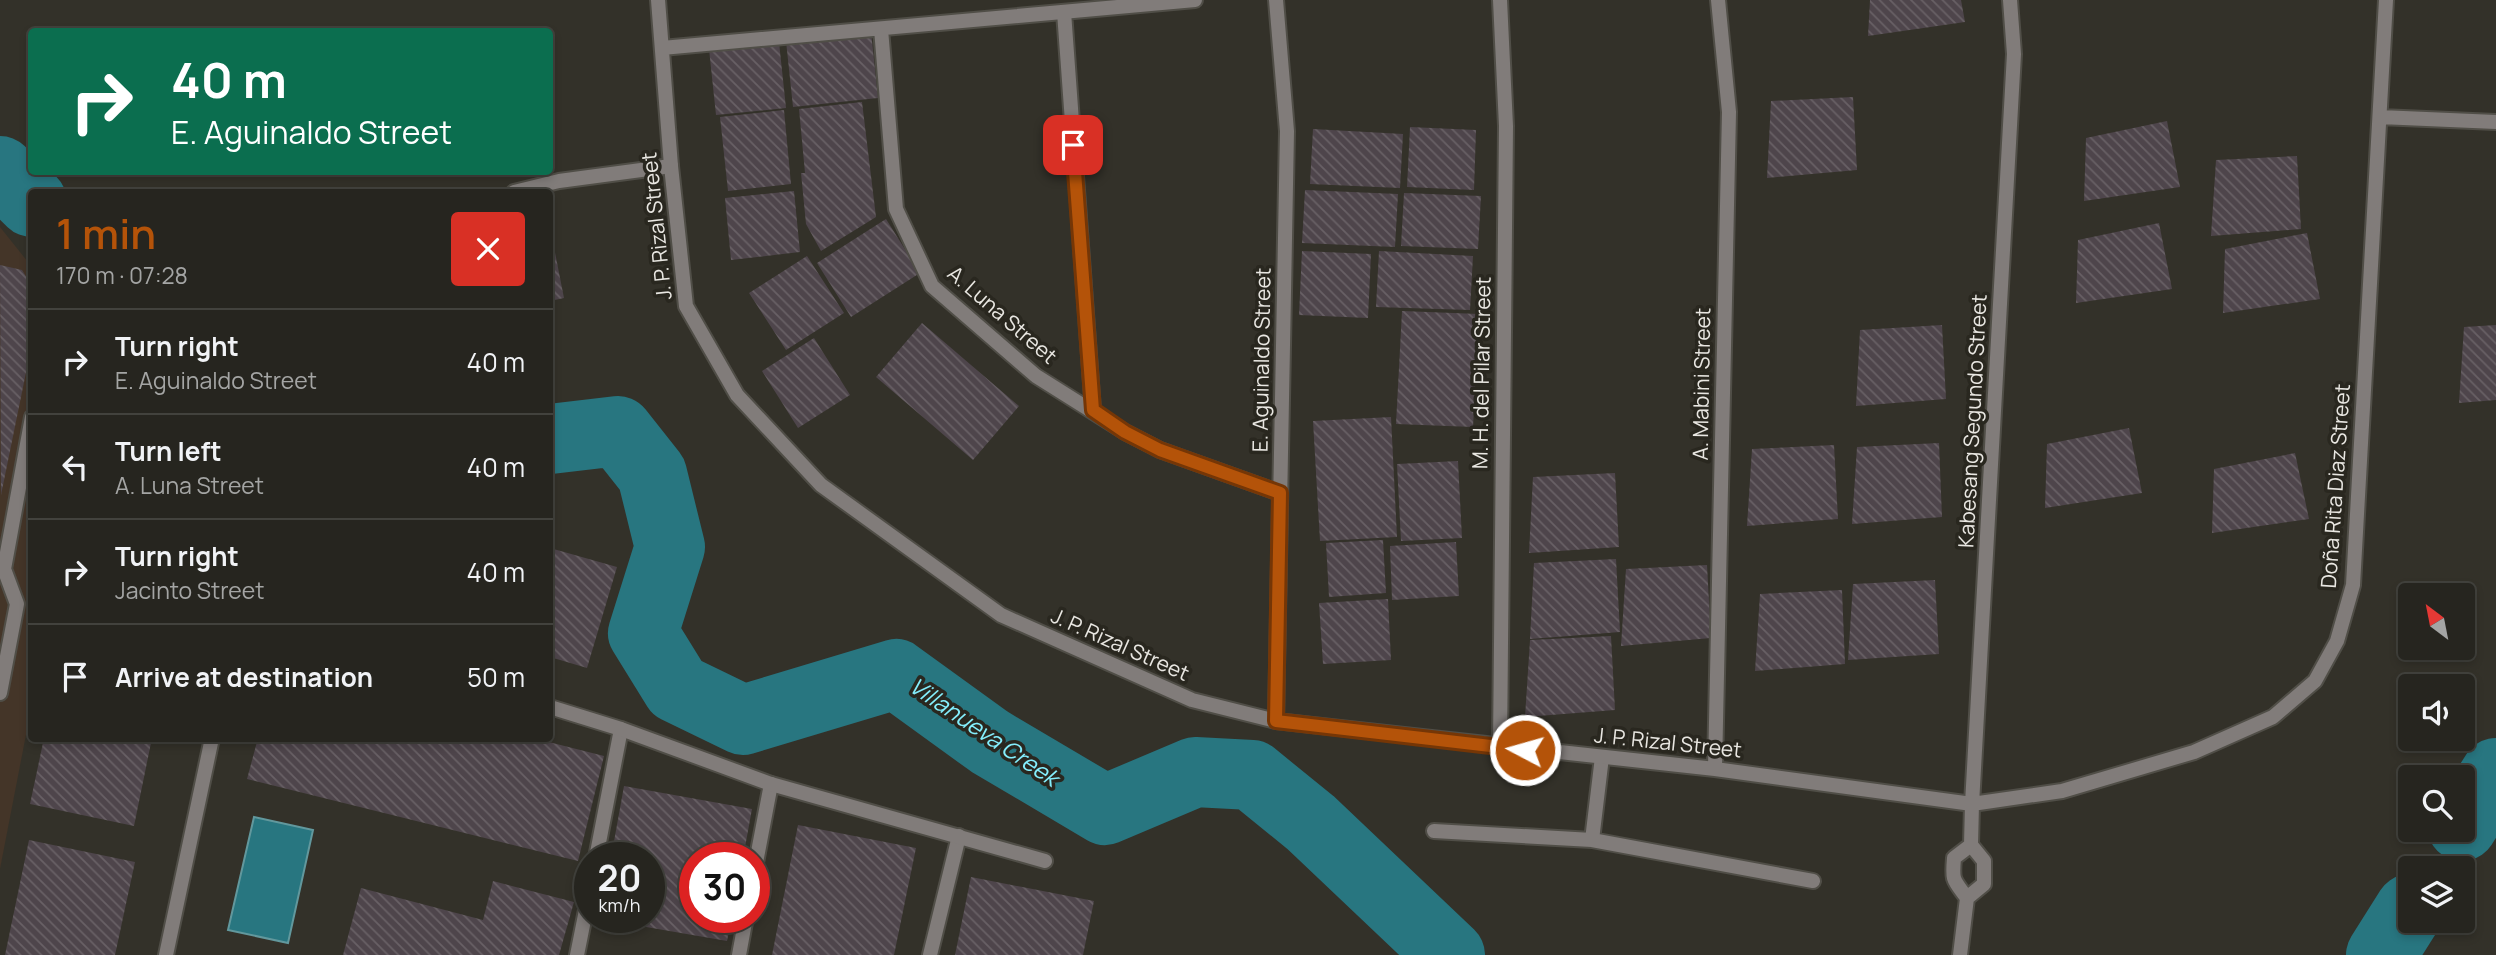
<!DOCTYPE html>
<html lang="en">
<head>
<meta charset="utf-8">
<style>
  body { margin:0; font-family:Manrope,sans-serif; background:#2e2d28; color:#f1f3f6; height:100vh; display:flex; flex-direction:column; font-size:26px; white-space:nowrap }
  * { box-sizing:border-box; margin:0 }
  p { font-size:23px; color:#a4a5a4 }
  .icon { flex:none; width:38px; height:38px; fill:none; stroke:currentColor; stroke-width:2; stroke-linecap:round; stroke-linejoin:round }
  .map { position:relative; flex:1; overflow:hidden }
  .details { position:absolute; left:28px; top:189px; width:525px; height:553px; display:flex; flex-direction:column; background:#26251f; border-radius:7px; box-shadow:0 4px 10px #0003,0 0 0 2px #42423d }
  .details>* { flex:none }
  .banner { position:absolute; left:28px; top:28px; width:525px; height:147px; border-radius:7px; box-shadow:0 4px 10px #0003,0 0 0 2px #42423d; background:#0b6e4f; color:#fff; overflow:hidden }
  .needle { width:46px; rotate:328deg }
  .controls { position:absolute; left:2398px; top:583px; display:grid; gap:14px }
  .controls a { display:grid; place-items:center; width:77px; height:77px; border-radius:7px; background:#26251f; box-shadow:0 4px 10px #0003,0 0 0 2px #42423d; font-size:35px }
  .speed { position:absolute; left:574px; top:842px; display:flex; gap:14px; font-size:35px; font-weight:700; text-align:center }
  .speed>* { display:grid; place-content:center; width:91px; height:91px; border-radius:50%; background:#26251f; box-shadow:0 4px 10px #0003,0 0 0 2px #42423d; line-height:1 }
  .speed small { font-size:18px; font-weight:400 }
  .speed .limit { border:10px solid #d22; background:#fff; color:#111 }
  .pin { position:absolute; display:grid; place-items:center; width:60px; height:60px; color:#fff; margin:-30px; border-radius:14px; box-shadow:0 4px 10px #0006 }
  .me { position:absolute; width:77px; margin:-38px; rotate:276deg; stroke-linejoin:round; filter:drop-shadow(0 0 5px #0008) }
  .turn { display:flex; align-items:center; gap:24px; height:147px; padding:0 28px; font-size:32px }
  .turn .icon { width:91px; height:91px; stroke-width:2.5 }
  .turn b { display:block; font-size:49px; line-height:60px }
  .round { display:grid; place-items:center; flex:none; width:74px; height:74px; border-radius:7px; background:#2e2d28 }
  .head { display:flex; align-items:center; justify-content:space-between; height:119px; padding:0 28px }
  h1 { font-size:42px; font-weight:600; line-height:52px; color:#b45309 }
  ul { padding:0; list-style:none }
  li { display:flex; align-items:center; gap:21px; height:105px; padding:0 28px; border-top:2px solid #42423d }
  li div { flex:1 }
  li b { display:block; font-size:26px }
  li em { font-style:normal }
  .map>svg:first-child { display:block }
  .education { fill:#443528 }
  .water { fill:#287680; stroke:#62989d; stroke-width:2 }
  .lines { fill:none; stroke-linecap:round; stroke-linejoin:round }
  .river { stroke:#287680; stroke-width:70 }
  .building { fill:url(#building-back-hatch) }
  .service-casing { stroke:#504e47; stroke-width:18 }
  .minor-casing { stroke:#504e47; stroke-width:18 }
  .service { stroke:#817c7a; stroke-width:14 }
  .minor { stroke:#817c7a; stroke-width:14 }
  .route-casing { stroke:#753606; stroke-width:18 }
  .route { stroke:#b45309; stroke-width:12 }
  .labels { text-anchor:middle; stroke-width:7; stroke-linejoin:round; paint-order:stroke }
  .street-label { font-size:21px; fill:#e9e7e2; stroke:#29271f }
  .water-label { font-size:23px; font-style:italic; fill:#84eefc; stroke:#29271f }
</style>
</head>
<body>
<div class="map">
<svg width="2496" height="955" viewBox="0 0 2496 955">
  <defs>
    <pattern id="building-back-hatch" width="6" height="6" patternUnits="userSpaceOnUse" patternTransform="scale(1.75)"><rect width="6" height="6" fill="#4e454b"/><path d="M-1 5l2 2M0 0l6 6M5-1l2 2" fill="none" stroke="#686065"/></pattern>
  </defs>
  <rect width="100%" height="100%" fill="#333129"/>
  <!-- education -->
  <path class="education" d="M0,227L32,267L31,709L0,869Z"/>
  <!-- water -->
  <path class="water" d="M254,817L313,830L288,943L228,930Z"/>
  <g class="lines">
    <!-- river -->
    <path class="river" d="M0,171L32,202
      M550,439L618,431L652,474L670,547L643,633L677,688L743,720L896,674L990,742L1105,810L1195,772L1252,775L1311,823L1450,955
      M2462,826L2496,773
      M2381,955L2410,909"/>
  </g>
  <!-- building -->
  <path class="building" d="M1870,0H1961L1965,22L1868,36Z
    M871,31L878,98L793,107L786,41Z
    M779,42L786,108L716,115L709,49Z
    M1853,97L1857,170L1767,178L1771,101Z
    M862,102L876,217L821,251L806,224L801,173H805L799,109Z
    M784,110L791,184L728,191L720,117Z
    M2167,121L2180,187L2084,201L2086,138Z
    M1410,127L1476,130L1474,190L1407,187Z
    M1313,129L1403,134L1400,188L1310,184Z
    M2297,156L2301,229L2211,236L2216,160Z
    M1305,190L1398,194L1395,247L1302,243Z
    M794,191L800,252L731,260L725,198Z
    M1404,193L1481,196L1478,249L1401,246Z
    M886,219L920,273L851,317L817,263Z
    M2159,223L2172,289L2076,303L2078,240Z
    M550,227L564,298L550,301Z
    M2307,233L2320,299L2223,313L2225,249Z
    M1302,251L1371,254L1368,318L1299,315Z
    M1379,251L1473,256L1470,310L1376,307Z
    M807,256L844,313L786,350L749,293Z
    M0,265L22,270L32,286V343L1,495Z
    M1402,311L1479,314L1473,427L1396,424Z
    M922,323L1019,406L973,460L876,377Z
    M1942,325L1946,399L1856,406L1860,330Z
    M2496,325V400L2459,403L2464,327Z
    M814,338L850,395L798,428L762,371Z
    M1391,417L1397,537L1320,541L1313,421Z
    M2129,428L2142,493L2045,508L2047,444Z
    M1939,443L1942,517L1852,524L1857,447Z
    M1834,445L1838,519L1747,526L1752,449Z
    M2295,453L2309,519L2212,533L2214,469Z
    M1458,461L1462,538L1401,541L1397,464Z
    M1615,473L1619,547L1529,553L1533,477Z
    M1383,540L1386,593L1329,597L1326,543Z
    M1456,542L1459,596L1392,600L1390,546Z
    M550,548L617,567L587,668L550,657Z
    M1616,559L1620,632L1530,639L1534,563Z
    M1707,565L1711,638L1621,646L1626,569Z
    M1935,580L1939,654L1848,660L1853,584Z
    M1842,590L1845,664L1755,671L1760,594Z
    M1388,599L1391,660L1323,664L1319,603Z
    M1611,636L1615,710L1525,717L1530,640Z
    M44,738H152L134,826L30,804Z
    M258,738H533L604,756L578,861L247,779Z
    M624,786L752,809L743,858H695V917H732L727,941L600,919V917H649V858H611Z
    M798,825L916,848L894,955H772Z
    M29,840L135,862L115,955H5Z
    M971,877L1094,901L1083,955H955Z
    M493,881L574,902L559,955H343L361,888L483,920Z"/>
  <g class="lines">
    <defs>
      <path id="service" d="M514,192L559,181L671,166
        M0,693L17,604L4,569L32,417
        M1434,831L1592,840L1813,881
        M1592,840L1602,757
        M596,858L621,729
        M754,873L771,784
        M577,955L590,890
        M739,955L746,917
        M930,955L959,836"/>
      <path id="minor" d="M658,0L671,166L686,306L737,395L821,485L1001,615L1192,700L1276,721L1715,769L1972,804L2062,791L2194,752L2273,717L2315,681L2337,641L2353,585L2386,0
        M1276,0L1287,131L1276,721
        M1500,0L1506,126L1500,747
        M1064,12L1093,410
        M881,29L896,209L932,286L1036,376L1125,432L1160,450L1280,493
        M662,48L1195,0
        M2380,117L2496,122
        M550,707L621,729L771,784L1045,861
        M1715,769L1729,112L1718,0
        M1967,898C1953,879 1952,881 1954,858L1971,845
        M166,955L212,738
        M1960,955L1967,898L1984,884V861L1971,845L1972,804L2014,54L2010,0"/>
    </defs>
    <!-- service casing -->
    <use href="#service" class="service-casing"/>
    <!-- minor casing -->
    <use href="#minor" class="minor-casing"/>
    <!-- service -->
    <use href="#service" class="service"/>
    <!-- minor -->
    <use href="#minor" class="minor"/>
  </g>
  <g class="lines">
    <defs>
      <path id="route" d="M1073,145L1093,410L1125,432L1160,450L1280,493L1276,721L1525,750"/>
    </defs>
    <!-- route casing -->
    <use href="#route" class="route-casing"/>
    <!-- route -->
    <use href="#route" class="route"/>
  </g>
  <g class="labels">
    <!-- street labels -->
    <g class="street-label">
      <text transform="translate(657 226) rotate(-96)" y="7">J. P. Rizal Street</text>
      <text transform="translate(1002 315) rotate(41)" y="7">A. Luna Street</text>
      <text transform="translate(1262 360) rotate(-89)" y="7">E. Aguinaldo Street</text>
      <text transform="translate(1482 373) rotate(-89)" y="7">M. H. del Pilar Street</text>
      <text transform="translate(1702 384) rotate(-89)" y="7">A. Mabini Street</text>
      <text transform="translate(1973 421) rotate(-87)" y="7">Kabesang Segundo Street</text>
      <text transform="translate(2336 486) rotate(-86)" y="7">Doña Rita Diaz Street</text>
      <text transform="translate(1120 645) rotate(24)" y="7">J. P. Rizal Street</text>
      <text transform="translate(1668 743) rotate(6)" y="7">J. P. Rizal Street</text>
    </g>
    <!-- water labels -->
    <g class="water-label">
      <text transform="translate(984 732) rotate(34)" y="8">Villanueva Creek</text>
    </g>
  </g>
</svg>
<div class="controls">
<a><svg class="needle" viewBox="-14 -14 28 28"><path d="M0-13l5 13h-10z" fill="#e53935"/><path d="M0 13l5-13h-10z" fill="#a4a5a4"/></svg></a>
<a><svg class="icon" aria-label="sound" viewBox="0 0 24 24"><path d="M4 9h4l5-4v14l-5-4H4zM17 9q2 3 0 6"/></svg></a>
<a><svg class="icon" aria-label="search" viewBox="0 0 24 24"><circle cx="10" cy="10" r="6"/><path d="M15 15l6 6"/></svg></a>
<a><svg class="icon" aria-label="layers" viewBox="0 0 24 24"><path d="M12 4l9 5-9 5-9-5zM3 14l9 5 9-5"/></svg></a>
</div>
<div class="speed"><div>20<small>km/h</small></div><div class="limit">30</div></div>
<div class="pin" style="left:1073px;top:145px;background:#d93025"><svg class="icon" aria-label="arrive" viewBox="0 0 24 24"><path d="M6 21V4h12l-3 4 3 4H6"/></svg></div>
<svg class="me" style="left:1525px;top:750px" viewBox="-20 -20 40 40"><circle r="17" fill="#b45309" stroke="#fff" stroke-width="3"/><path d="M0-11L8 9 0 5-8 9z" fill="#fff"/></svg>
<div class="banner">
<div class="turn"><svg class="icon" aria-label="right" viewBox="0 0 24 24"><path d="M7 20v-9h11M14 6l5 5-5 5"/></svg><div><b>40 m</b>E. Aguinaldo Street</div></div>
</div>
<section class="details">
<div class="head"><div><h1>1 min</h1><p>170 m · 07:28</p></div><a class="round" style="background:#d93025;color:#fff"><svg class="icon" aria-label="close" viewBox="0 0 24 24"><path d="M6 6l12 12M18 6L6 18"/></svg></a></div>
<ul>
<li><svg class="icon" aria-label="right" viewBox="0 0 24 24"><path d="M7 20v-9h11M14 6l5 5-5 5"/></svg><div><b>Turn right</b><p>E. Aguinaldo Street</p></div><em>40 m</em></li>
<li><svg class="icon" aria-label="left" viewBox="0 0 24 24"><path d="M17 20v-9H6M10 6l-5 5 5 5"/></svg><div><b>Turn left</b><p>A. Luna Street</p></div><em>40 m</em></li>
<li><svg class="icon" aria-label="right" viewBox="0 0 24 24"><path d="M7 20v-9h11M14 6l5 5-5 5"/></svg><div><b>Turn right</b><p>Jacinto Street</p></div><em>40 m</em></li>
<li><svg class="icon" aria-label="arrive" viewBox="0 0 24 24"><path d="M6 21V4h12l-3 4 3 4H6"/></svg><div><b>Arrive at destination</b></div><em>50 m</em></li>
</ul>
</section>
</div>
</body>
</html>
